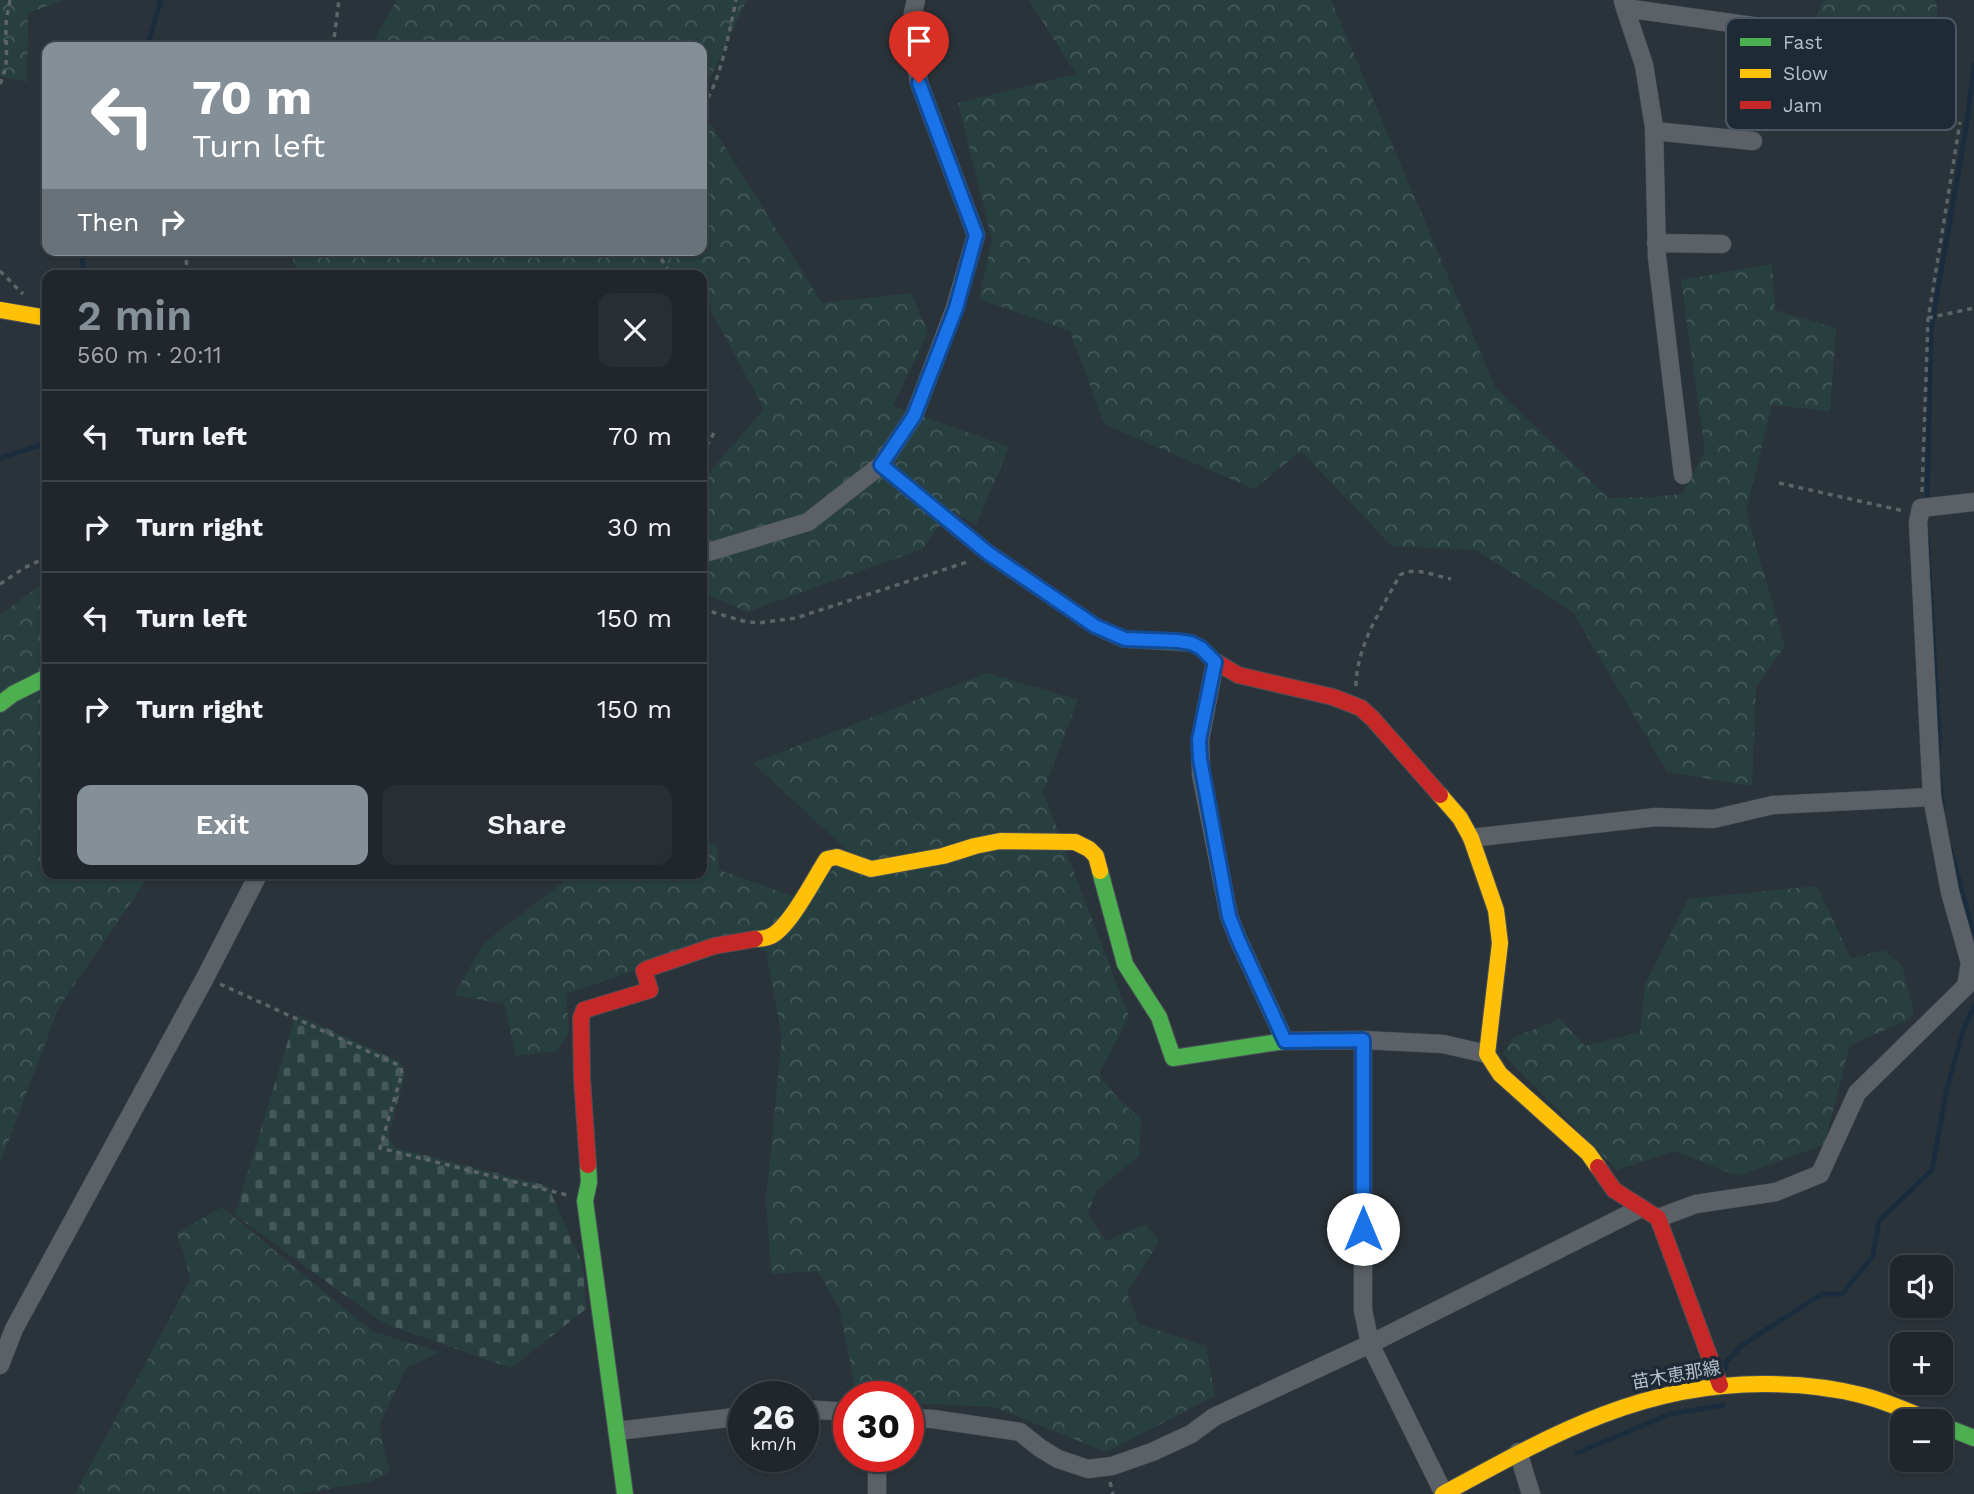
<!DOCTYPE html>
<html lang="en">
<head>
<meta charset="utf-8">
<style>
  body { margin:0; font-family:"Work Sans","Noto Sans JP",sans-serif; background:#282e34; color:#f1f3f6; height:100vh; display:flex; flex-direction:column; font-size:26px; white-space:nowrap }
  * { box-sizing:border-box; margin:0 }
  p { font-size:23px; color:#a2a5a9 }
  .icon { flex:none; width:38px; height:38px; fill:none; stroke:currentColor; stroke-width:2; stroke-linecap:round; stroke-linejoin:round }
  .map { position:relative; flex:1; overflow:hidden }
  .details { position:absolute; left:42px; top:270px; width:665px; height:609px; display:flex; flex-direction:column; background:#20262c; border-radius:14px; box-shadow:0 2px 5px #0004,0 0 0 2px #3d4348 }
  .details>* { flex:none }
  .guide { position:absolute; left:42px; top:42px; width:665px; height:214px; border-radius:14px; box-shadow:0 2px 5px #0004,0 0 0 2px #3d4348; background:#858f98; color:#fff; overflow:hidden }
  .buttons { position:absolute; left:1890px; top:1255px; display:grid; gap:14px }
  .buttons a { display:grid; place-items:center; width:63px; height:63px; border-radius:14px; background:#20262c; box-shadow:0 2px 5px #0004,0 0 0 2px #3d4348; font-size:35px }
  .speed { position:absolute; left:728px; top:1381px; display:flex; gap:14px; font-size:35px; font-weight:700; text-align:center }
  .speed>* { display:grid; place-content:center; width:91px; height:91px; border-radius:50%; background:#20262c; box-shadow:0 2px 5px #0004,0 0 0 2px #3d4348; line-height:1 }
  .speed small { font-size:18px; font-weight:400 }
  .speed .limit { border:10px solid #d22; background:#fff; color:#111 }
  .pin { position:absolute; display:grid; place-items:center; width:60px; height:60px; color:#fff; margin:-72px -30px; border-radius:50% 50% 50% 0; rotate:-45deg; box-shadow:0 0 7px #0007 }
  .pin .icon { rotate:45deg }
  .me { position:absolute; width:77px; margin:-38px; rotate:0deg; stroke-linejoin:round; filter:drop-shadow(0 0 5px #0008) }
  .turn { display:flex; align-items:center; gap:24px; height:147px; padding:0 35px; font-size:32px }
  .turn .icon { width:91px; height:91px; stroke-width:2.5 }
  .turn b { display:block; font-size:49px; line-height:60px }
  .then { display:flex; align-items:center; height:66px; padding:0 35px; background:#0003; gap:14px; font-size:26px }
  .round { display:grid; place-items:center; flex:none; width:74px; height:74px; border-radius:14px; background:#282e34 }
  .summary { display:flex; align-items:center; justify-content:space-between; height:119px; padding:0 35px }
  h1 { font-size:42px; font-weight:600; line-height:52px; color:#858f98 }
  .cta { display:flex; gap:14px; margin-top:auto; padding:14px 35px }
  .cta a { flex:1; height:80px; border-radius:14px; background:#858f98; color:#fff; font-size:28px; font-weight:600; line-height:80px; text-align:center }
  .cta a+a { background:#282e34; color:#f1f3f6 }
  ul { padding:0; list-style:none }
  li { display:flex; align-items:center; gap:21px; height:91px; padding:0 35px; border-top:2px solid #3d4348 }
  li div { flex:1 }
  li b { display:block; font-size:26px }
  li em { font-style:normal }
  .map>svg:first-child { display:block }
  .forest { fill:url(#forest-crowns) }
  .cemetery { fill:url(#cemetery-stones) }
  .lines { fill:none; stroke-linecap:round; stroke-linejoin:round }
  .stream { stroke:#192d3e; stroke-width:5 }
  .street-casing { stroke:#495057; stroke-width:19 }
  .fast-casing { stroke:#495057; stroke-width:18 }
  .slow-casing { stroke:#495057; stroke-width:18 }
  .jam-casing { stroke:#495057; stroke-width:18 }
  .path { stroke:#5c6468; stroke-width:3.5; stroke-dasharray:5 5; stroke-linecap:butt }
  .street { stroke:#5b6167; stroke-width:18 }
  .fast { stroke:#4caf50; stroke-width:16 }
  .slow { stroke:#ffc107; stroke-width:16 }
  .jam { stroke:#c62828; stroke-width:16 }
  .route-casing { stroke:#114b97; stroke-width:18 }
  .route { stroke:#1a73e8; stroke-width:12 }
  .labels { text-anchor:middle; stroke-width:7; stroke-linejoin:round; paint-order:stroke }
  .street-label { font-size:18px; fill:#b5c0ca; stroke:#1e2a35 }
  .key { fill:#1e2a35; stroke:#4b5762; stroke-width:2 }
  .key-label { font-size:19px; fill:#b5c0ca }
</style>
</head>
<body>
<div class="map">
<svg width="1974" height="1494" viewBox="0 0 1974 1494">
  <defs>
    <pattern id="forest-crowns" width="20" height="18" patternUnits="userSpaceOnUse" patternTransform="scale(1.75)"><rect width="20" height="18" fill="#283f3f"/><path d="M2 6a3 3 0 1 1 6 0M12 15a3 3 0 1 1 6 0" fill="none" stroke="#455959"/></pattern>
    <pattern id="cemetery-stones" width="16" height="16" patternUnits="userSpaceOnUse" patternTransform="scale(1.75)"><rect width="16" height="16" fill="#283f3f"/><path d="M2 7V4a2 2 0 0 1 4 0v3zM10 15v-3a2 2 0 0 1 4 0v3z" fill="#455959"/></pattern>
  </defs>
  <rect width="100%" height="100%" fill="#2b333a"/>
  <!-- forest -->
  <path class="forest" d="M0,0H65L28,13L27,82L0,76Z
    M397,0H747L702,95V47H370Z
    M1029,0H1331L1495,387L1608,498L1651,497L1682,494L1705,451L1681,280L1772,264L1775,310L1836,328L1830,411L1772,405L1746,511L1785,646L1756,687L1752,786L1667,772L1573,612L1476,550L1392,546L1301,451L1254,489L1104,424L1070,331L979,299L992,240L958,103L1076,74Z
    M1823,0H1936L1946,104H1906L1889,91L1829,79L1812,90L1802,78L1810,36Z
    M702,110L822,303L911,293L928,332L893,406L1009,447L976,525L950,511L922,549L747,612L702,592V481L764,409L702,294V275H298L290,250H702Z
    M47,580V873H151L59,1007L0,1163V615Z
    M987,673L1078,700L1043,792L1129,1016L1099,1074L1120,1101L1141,1118L1139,1156L1096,1191L1088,1214L1106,1241L1146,1224L1159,1241L1127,1293L1139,1324L1206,1346L1215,1396L1106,1452L994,1407L908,1403V1396H857L839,1308L818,1271L771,1274L766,1200L782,1036L766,952L751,946L629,972L566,994L569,1032L557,1051L516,1056L504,1004L454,995L485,942L564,882V873H702V838L717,846L719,870L807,901L848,851L753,763Z
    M1817,886L1851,959L1884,950L1902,966L1914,1014L1910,1019L1850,1045L1824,1145L1738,1176L1675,1151L1617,1170L1503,1054L1513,1038L1560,1019L1585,1046L1640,1032L1645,984L1688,899Z
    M222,1207L373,1332L440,1352L406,1368L379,1426L390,1471L370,1482L298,1494H75L191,1279L177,1233Z"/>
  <!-- cemetery -->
  <path class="cemetery" d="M296,1014L402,1063L405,1075L388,1137L396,1148L548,1186L583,1265L586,1309L511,1368L383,1323L235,1215Z"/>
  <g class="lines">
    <!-- stream -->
    <path class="stream" d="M147,47L161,0
      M82,250L83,266L90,275
      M0,458L47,443
      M1927,506L1931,329L1967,123L1974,65
      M1927,537L1939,737L1938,757
      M1939,771L1943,813
      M1950,847L1974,935
      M1726,1368L1725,1363L1742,1345L1822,1294H1842L1873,1256L1879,1221L1932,1170L1946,1093L1963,1031L1974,1006
      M1577,1453L1670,1414L1723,1405"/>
    <defs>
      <path id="street" d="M1623,1L1625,8L1774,29
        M1625,8L1644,65L1654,127L1657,257L1683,475
        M1654,131L1753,141
        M1656,243L1722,244
        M702,554L808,522L881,465L914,416L955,308L976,235L919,83L914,52L913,13L916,0
        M1215,662L1200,740L1201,774L1229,916L1238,939L1285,1041L1363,1040L1443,1044L1487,1054
        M1471,838L1656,817L1713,819L1773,805L1932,797
        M1363,1040V1310L1370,1344L1444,1494
        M1658,1218L1696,1204L1776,1192L1820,1174L1857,1093L1966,986L1970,963L1950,892L1932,797L1918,522L1921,508L1974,502
        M0,1365L14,1329L205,978L259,873
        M803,1409L849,1412
        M908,1418L933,1419L1020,1432L1040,1448L1058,1459L1088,1469L1112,1466L1152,1452L1191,1434L1214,1417L1370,1344L1641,1208
        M617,1431L744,1416
        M1518,1452L1531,1494
        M877,1456V1494"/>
      <path id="fast" d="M881,465L988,553L1095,626L1124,639L1191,643L1201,648L1213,660
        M0,704L13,694L47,677
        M1100,871L1125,964L1159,1017L1173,1058L1285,1041
        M588,1165L589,1182L585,1201L625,1494
        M1941,1425L1974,1438"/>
      <path id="slow" d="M0,310L47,318
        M1440,795L1460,818L1471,838L1496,910L1500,943L1487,1054L1500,1074L1588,1153L1598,1167
        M755,939C760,939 767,938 771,936C790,927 815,877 827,859L837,857L871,869L943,856L975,846L1000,841L1075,842L1089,849L1096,856L1100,871
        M1443,1494C1549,1436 1641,1383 1766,1384C1798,1384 1830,1387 1861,1395C1885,1401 1908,1411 1931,1421"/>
      <path id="jam" d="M1213,660L1238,675L1333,697L1361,708L1373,719L1440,795
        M588,1165L582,1078L581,1018L584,1010L650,990L644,971L647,969L714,946L755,939
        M1598,1167L1614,1190L1658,1218L1720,1385"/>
    </defs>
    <!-- street casing -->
    <use href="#street" class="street-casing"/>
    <!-- fast casing -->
    <use href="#fast" class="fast-casing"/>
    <!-- slow casing -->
    <use href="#slow" class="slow-casing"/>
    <!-- jam casing -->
    <use href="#jam" class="jam-casing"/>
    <!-- path -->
    <path class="path" d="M333,47L339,0
      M0,84C9,62 6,56 6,34C5,23 8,11 10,0
      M702,106C720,86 730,28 736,0
      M187,250L186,254L187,275
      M656,250L671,275
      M0,271L23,294
      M1928,318L1974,308
      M702,455L716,429
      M1779,483L1904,511
      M1922,492L1928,320L1960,122
      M0,584L24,568L47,557
      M702,609L743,621L758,623L796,618L967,562
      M1356,686C1357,644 1381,610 1400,575C1414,566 1435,576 1451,579
      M220,984L398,1065L401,1068L402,1073L380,1148L567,1195
      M1110,1482L1113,1494"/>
    <!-- street -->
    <use href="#street" class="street"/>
    <!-- fast -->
    <use href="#fast" class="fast"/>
    <!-- slow -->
    <use href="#slow" class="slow"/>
    <!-- jam -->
    <use href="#jam" class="jam"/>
  </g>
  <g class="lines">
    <defs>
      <path id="route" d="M919,83L976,235L956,308L914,416L881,465L988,553L1095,626L1125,639L1178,641L1191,643L1201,648L1215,662L1199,740L1200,759L1229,916L1238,939L1285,1041L1363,1040V1229"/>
    </defs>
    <!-- route casing -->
    <use href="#route" class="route-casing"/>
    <!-- route -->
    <use href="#route" class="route"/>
  </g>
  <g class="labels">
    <!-- street labels -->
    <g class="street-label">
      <text transform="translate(1676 1375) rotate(-10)" y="6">苗木恵那線</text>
    </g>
  </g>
  <!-- legend -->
  <rect x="1726" y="18" width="230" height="112" rx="10" class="key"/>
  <rect x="1740" y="38" width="31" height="8" fill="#4caf50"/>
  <rect x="1740" y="69" width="31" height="9" fill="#ffc107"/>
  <rect x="1740" y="101" width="31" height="8" fill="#c62828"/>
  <g class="key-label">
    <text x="1783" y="49">Fast</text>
    <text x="1783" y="80">Slow</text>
    <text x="1783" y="112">Jam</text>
  </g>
</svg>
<div class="buttons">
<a><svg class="icon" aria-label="sound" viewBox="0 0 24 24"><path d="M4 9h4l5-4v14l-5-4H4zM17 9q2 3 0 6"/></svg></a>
<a>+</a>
<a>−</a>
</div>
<div class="speed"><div>26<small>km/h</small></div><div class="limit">30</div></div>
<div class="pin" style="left:919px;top:83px;background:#d93025"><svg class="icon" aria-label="arrive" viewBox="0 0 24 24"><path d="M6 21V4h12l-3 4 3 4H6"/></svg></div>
<svg class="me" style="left:1363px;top:1229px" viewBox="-20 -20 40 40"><circle r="19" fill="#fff"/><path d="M0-13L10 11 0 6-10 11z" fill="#1a73e8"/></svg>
<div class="guide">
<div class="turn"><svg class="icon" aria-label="left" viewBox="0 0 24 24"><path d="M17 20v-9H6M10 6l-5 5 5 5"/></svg><div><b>70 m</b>Turn left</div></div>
<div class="then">Then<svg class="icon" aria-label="right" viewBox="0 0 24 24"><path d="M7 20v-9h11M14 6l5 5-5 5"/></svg></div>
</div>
<section class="details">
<div class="summary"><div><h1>2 min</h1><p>560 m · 20:11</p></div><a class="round"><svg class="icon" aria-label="close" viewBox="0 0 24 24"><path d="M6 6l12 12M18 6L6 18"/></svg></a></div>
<ul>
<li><svg class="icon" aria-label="left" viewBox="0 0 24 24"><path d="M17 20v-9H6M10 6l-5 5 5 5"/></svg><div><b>Turn left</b></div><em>70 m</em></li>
<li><svg class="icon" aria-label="right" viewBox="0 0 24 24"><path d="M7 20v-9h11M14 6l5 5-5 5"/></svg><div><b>Turn right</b></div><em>30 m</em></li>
<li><svg class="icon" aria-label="left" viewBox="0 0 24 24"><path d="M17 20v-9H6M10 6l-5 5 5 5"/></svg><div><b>Turn left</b></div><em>150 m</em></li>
<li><svg class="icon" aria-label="right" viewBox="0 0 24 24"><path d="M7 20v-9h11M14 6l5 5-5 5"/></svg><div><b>Turn right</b></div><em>150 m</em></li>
</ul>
<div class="cta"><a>Exit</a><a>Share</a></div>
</section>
</div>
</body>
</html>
